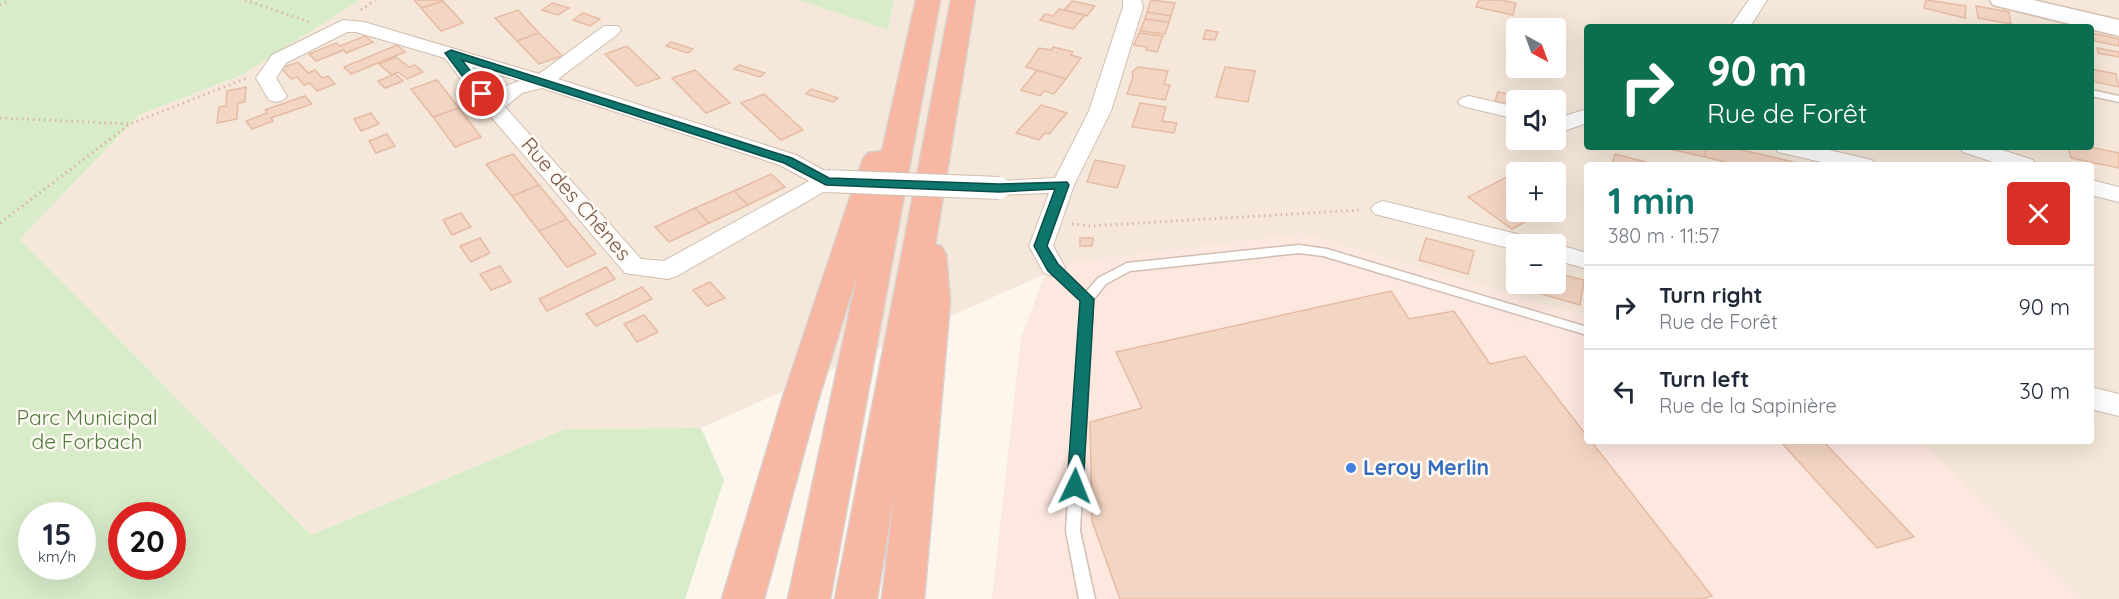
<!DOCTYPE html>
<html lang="en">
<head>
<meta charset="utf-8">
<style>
  body { margin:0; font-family:Quicksand,sans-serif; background:#f2f2f3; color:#1f2937; height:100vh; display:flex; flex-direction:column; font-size:22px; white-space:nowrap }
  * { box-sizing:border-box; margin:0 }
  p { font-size:20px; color:#747a83 }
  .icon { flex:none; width:33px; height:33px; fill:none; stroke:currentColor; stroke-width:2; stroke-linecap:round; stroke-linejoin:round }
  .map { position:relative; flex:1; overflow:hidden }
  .details { position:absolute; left:1584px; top:162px; width:510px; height:282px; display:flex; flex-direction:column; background:#fff; border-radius:6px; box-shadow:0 6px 24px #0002 }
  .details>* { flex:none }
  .banner { position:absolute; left:1584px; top:24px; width:510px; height:126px; border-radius:6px; box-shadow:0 6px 24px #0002; background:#0b6e4f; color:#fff; overflow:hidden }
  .needle { width:39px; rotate:139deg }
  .fabs { position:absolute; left:1506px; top:18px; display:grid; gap:12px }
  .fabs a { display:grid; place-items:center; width:60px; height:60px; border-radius:6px; background:#fff; box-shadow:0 6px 24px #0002; font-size:30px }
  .speed { position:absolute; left:18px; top:502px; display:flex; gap:12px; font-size:30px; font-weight:700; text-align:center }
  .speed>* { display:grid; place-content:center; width:78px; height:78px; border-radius:50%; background:#fff; box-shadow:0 6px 24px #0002; line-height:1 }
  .speed small { font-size:15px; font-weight:400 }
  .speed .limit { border:9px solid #d22; background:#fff; color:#111 }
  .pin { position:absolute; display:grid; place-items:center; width:51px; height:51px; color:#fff; margin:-26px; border:3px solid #fff; border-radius:50%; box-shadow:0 2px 6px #0007 }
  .me { position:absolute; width:66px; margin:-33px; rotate:2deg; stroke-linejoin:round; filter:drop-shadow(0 0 4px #0008) }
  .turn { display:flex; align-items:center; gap:21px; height:126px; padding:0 24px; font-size:27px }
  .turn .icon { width:78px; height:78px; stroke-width:2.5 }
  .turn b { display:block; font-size:42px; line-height:51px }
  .round { display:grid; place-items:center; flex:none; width:63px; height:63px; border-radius:6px; background:#f2f2f3 }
  .overview { display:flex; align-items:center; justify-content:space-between; height:102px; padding:0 24px }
  h1 { font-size:36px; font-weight:700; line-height:45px; color:#0f766e }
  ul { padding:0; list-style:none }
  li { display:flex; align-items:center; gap:18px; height:84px; padding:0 24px; border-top:2px solid #e0e1e3 }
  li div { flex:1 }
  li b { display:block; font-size:22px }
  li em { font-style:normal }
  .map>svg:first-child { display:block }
  .residential { fill:#f5e8da; fill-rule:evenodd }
  .commercial { fill:#fde8e0 }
  .green { fill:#d8ecc9; fill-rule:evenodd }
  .building { fill:#f3d5c3; stroke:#e6bba3; stroke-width:1.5 }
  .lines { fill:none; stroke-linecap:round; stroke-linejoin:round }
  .lane-casing { stroke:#d1beb0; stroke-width:3 }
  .street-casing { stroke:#d1beb0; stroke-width:2 }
  .secondary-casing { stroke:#d6c0b0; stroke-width:3 }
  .highway-casing { stroke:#dad1cd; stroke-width:3 }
  .path { stroke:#d9b8a5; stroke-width:3; stroke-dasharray:1.5 4; stroke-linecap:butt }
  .lane { fill:#fff; fill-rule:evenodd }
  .street { fill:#fff; fill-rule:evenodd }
  .secondary { fill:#fff; fill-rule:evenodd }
  .highway { fill:#f7b7a3; fill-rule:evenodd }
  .street-bridge-casing { stroke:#d1beb0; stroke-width:24; stroke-linecap:butt }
  .street-bridge { stroke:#fff; stroke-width:22 }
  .route { fill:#0f766e; stroke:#0a4d48; stroke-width:1.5 }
  .shop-dot { fill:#3f7fe0; stroke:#fffaf3; stroke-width:2 }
  .labels { text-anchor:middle; stroke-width:5; stroke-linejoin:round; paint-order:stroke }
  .street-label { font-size:21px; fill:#7a5c4d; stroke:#fffaf3 }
  .park-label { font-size:21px; fill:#537a41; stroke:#fffaf3 }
  .shop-label { font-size:21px; font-weight:bold; fill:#366cbe; stroke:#fffaf3; text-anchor:start }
</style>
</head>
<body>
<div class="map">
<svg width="2119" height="599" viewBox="0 0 2119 599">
  <rect width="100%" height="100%" fill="#fdf6ec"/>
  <!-- residential -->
  <path class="residential" d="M360,0H798L888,30L894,0H2119V599H2082L1921,441H2091V165H1587V316L1301,234L1062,264L1045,274L701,428L565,429L311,535L20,239L139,115L244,74ZM1587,27H2091V147H1587ZM1516,28H1556V68H1516ZM1516,100H1556V140H1516ZM1516,172H1556V212H1516ZM1516,244H1556V284H1516Z"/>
  <!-- commercial -->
  <path class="commercial" d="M1301,234L1587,316V441H1921L2082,599H992L1021,338L1045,274L1062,264Z"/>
  <!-- green -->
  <path class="green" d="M0,0H360L244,74L139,115L20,239L311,535L565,429L701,428L724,480L685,599H0ZM32,516H82V567H32ZM122,516H172V567H122Z
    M798,0H894L888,30Z"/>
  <!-- building -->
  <path class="building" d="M414,0H442L443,1L421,8Z
    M1151,0L1175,3L1171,16L1147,12Z
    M1479,0H1500L1516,3L1513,15L1476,7Z
    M1926,0L1966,6L1965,18L1924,8Z
    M443,1L463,23L441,31L421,8Z
    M1072,1L1095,6L1087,16L1064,10Z
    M552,3L569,8L558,15L542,10Z
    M1976,6L2009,12L2011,24L1978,18Z
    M1059,9L1064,10L1085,15L1073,29L1040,20L1045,14L1053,16Z
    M518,10L539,33L517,41L495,18Z
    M1147,12L1171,16L1169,22L1145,19Z
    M583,13L600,19L590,26L573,20Z
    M1145,19L1169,22L1165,34L1140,31Z
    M1206,30L1218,32L1215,40L1203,39Z
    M539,33L562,56L539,64L517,41Z
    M1139,33L1163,36L1157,52L1146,50L1147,47L1134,45Z
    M2092,33L2119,39V46L2095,41Z
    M365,36L373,42L346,53L344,50L316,61L309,54L336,43L340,46Z
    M671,42L693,49L688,53L666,46Z
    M397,45L405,52L351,74L344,67Z
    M627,46L660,78L637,86L605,54Z
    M1053,47L1073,52L1071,55L1081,58L1066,79L1026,67L1039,48L1051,50Z
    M2097,48L2119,52V57L2098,53Z
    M396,57L409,67L415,65L423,72L407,79L398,72L392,75L379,64Z
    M298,62L308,73L315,70L322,78L328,76L335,84L317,91L310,83L304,85L297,77L291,79L281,68Z
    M739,65L765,73L760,77L734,69Z
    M1138,67L1168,71L1164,84L1170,85L1165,100L1127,94L1133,77L1132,72Z
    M1225,67L1255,71L1248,102L1216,97Z
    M2091,69L2116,74L2119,87L2091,81Z
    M695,70L730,103L706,113L672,78Z
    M1037,70L1066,79L1054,94L1044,91L1040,96L1021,90Z
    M395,74L403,81L385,88L378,81Z
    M437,80L459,108L433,117L411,89Z
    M246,87L245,102L238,103L237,119L217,123L219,107L226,106L227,91Z
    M811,89L838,98L833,102L806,94Z
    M1498,92L1531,100H1516V107L1495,101Z
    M764,94L803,130L781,140L741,103Z
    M305,96L312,104L271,118L273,121L252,129L246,121L267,113L265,110Z
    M1140,103L1166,107L1162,121L1177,123L1174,133L1132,127Z
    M1041,105L1067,113L1049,134L1045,133L1039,140L1016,133Z
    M459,108L481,137L455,147L433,117Z
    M371,113L379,124L361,131L354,119Z
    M387,134L395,146L376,153L369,141Z
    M1661,147H1706L1705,157Z
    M1706,147H1729L1798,163V165H1737L1705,157Z
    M2068,147H2090L2119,153V168L2071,158Z
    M513,154L539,185L512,196L486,164Z
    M1615,154L1646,162L1645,165H1612Z
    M1095,160L1125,166L1117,188L1087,182Z
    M1522,169L1528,172H1516V212H1543L1512,229L1468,197Z
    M771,174L785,187L748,205L734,191Z
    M539,185L567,219L539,231L512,196Z
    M734,191L748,205L709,223L695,208Z
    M695,208L709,223L669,242L655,227Z
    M461,213L471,227L452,235L443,220Z
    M567,219L596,254L567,267L539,231Z
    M480,238L490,253L471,262L460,246Z
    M1080,238H1093L1092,246H1080Z
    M1426,238L1474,251L1468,274L1419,260Z
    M500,266L511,282L491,290L480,274Z
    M606,267L615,279L547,311L539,299Z
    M1556,273L1584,280L1580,305L1528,290L1530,284H1556Z
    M710,282L725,298L707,306L693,290Z
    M642,287L652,299L596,326L586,314Z
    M1391,291L1409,319L1454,311L1490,364L1525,356L1587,436V441H1591L1712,596L1702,599H1120L1092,521L1090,422L1142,408L1116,352Z
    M644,315L658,332L637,342L624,324Z
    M1780,441H1823L1914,537L1877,548Z"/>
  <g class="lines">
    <defs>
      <path id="lane" d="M2091,90L2119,96V102L2091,96Z
        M1299,245L1327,249L1587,327V335L1323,256L1299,253L1130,271L1106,284L1093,300L1080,531L1095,599H1079L1066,531L1081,300L1049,270L1047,267L1049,264H1057L1086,292L1098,278L1127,263Z"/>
      <path id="street" d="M1123,0H1141L1143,7L1111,111L1074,185L1053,246L1065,267L1062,273L1053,276L1044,273L1029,246L1049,193L999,195L991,193L987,188L991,183L999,181L1055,178L1089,111L1123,7Z
        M1749,0H1767L1750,27H1730Z
        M343,20L364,22L539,74L604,26H618L621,30L618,34L558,79L796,155L834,176L837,181L834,186L677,276L668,279L625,273L475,98L445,58L356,32H347L286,63L276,78L287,96L283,100L276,102L269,100L256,78L272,55ZM472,67L520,81L508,85L494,95ZM542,88L780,165L809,181L664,261L641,259L505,107L522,93Z
        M1469,96L1516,107V119L1462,106L1458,102L1462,98Z
        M1587,109V123L1564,131L1556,128V116L1562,117Z
        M1775,147H1816L1872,160L1875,165H1834L1778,152Z
        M1960,147H1993L2033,160L2036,165H2002L1963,152Z
        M2091,180L2119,187V202L2091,195Z
        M1383,201L1525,236L1534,238L1537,244H1516V250L1375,214L1371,209L1375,204Z
        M1553,244H1556L1587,253V269L1556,260V244Z
        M2091,387L2119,394V416L2091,409Z"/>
      <path id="secondary" d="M1990,0H2033L2119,20V36L1993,5Z"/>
      <path id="highway" d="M916,0H940L830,599H788L858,272L819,397L764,599H722L783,397L863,159L868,153L882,151Z
        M951,0H975L935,245L941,246L946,254L950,301L924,599H882L895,488L877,599H835Z"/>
    </defs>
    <!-- lane casing -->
    <use href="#lane" class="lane-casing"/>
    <!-- street casing -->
    <use href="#street" class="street-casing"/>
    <!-- secondary casing -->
    <use href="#secondary" class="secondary-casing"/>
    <!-- highway casing -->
    <use href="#highway" class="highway-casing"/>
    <!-- path -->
    <path class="path" d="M245,0L309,22
      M0,5L10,0
      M361,10L375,0
      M0,118L130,124
      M0,223L130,124L247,78
      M1072,224L1090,226L1361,210"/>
    <!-- lane -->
    <use href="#lane" class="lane"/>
    <!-- street -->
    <use href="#street" class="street"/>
    <!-- secondary -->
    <use href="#secondary" class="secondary"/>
    <!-- highway -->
    <use href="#highway" class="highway"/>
    <defs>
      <path id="street-bridge" d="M826,181L999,188"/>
    </defs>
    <!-- street-bridge casing -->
    <use href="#street-bridge" class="street-bridge-casing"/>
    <!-- street-bridge -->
    <use href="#street-bridge" class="street-bridge"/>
  </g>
  <!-- route -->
  <path class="route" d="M451,50L792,158L829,178L999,184L1067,182L1069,185L1047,246L1058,264L1094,299L1083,486L1080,490L1075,492L1069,490L1067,486L1080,301L1048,271L1034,246L1055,189L999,192L826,185L784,163L462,60L488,94L482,98L478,97L445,53Z"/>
  <!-- markers -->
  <circle class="shop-dot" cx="1351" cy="468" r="6"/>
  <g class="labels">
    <!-- street labels -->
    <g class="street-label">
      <text transform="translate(576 199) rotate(49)" y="7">Rue des Chênes</text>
    </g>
    <!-- park labels -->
    <g class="park-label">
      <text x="87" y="425">Parc Municipal<tspan x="87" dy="24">de Forbach</tspan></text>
    </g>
    <!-- shop labels -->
    <g class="shop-label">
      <text x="1363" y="475">Leroy Merlin</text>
    </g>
  </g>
</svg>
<div class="fabs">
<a><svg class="needle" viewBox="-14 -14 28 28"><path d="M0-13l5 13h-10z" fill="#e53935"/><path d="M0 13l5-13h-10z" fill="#747a83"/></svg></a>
<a><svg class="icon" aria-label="sound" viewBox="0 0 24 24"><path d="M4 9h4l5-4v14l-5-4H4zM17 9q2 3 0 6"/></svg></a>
<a>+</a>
<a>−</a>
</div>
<div class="speed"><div>15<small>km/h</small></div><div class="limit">20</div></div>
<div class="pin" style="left:482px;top:94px;background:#d93025"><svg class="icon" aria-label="arrive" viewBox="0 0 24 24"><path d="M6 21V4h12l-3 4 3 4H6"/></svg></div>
<svg class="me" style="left:1075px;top:486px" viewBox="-20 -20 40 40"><path d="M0-17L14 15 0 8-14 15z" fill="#0f766e" stroke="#fff" stroke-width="4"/></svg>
<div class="banner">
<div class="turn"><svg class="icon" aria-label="right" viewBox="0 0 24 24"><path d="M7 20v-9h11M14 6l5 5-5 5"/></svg><div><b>90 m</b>Rue de Forêt</div></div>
</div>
<section class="details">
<div class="overview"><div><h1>1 min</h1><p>380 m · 11:57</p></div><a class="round" style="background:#d93025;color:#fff"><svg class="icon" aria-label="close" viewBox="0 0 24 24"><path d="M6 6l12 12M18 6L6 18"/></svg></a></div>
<ul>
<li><svg class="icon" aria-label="right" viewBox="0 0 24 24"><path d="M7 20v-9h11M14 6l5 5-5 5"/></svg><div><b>Turn right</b><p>Rue de Forêt</p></div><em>90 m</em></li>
<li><svg class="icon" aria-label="left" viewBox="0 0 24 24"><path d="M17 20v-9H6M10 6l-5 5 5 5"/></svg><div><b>Turn left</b><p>Rue de la Sapinière</p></div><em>30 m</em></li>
</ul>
</section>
</div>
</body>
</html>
